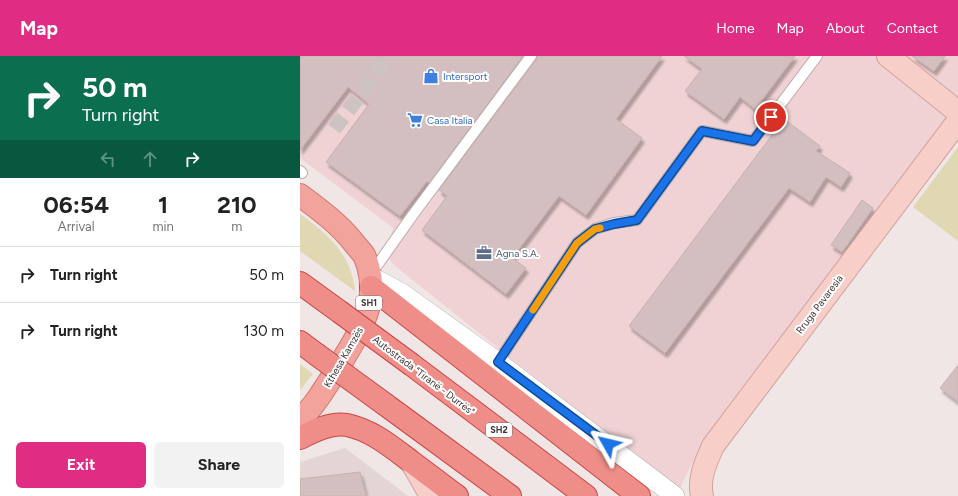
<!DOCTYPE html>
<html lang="en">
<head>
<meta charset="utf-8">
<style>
  body { margin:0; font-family:Figtree,sans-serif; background:#f2f2f2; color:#222; height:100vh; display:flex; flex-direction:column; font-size:15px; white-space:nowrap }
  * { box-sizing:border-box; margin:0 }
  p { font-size:13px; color:#767676 }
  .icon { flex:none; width:22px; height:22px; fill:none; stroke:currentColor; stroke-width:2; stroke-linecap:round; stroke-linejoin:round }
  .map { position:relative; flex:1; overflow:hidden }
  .sheet { display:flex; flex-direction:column; background:#fff; width:300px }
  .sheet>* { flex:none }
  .guide { background:#0b6e4f; color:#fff; overflow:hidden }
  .pin { position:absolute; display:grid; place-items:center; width:34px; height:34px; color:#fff; margin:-17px; border:2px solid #fff; border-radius:50%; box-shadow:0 1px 4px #0007 }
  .me { position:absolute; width:44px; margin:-22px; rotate:307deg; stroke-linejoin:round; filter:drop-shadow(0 0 3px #0008) }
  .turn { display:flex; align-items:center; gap:14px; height:84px; padding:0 16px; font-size:18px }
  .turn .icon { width:52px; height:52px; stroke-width:2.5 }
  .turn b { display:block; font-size:28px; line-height:34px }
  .lanes { display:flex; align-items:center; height:38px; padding:0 16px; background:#0003; justify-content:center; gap:20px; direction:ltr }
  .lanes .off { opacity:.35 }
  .eta { display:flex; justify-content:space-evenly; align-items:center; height:68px; text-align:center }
  .eta b { font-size:24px; font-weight:700; line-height:28px }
  .primary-button { display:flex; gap:8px; margin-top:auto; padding:8px 16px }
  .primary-button a { flex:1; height:46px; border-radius:6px; background:#e02c82; color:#fff; font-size:16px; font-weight:700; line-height:46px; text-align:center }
  .primary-button a+a { background:#f2f2f2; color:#222 }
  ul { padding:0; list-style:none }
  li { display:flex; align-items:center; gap:12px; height:56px; padding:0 16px; border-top:1px solid #e0e0e0 }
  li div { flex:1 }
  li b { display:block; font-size:15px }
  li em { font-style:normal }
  header { display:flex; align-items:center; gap:24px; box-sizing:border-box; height:56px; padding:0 20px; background:#e02c82; color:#fff }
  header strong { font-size:19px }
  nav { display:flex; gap:22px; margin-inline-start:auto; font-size:14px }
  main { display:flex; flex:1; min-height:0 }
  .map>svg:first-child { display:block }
  .residential { fill:#e3d5d4 }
  .commercial { fill:#f0d2d4 }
  .green { fill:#e0d8b2 }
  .building { fill:#d3bfbf; stroke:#cab0b0; filter:url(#shadow) }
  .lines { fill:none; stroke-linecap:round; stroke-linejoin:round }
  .pedestrian-tunnel { stroke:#cdc3c2; stroke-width:15; stroke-dasharray:15 8; stroke-linecap:butt }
  .service-casing { stroke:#bdacac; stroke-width:12 }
  .minor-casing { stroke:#bdacac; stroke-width:20 }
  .secondary-casing { stroke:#d1a39e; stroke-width:24 }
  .primary-casing { stroke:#d4766f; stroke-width:24 }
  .trunk-casing { stroke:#ca4646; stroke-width:24 }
  .service { stroke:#fff; stroke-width:10 }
  .minor { stroke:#fff; stroke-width:19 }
  .secondary { stroke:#f8cec8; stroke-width:22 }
  .primary { stroke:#f2a49c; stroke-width:22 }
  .trunk { stroke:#ef8e88; stroke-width:22 }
  .trunk-bridge-casing { stroke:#ca4646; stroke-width:24; stroke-linecap:butt }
  .trunk-bridge { stroke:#ef8e88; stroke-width:22 }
  .route-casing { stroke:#114b97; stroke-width:10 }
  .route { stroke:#1a73e8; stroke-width:7 }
  .slow { stroke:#f59e0b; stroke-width:7 }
  .labels { text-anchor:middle; stroke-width:4; stroke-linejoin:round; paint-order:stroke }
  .shield { fill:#fff; stroke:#7b7272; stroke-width:1 }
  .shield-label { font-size:9px; font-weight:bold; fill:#423536 }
  .shop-label { font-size:10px; fill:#366cbe; stroke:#fff; text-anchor:start }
  .service-label { font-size:10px; fill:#4e5e75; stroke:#fff; text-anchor:start }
  .street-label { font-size:10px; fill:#423536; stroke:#fff }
</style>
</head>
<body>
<header>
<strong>Map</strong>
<nav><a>Home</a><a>Map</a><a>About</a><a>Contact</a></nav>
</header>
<main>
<section class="sheet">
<div class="guide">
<div class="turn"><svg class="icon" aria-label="right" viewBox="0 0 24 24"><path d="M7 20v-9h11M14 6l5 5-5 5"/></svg><div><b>50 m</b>Turn right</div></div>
<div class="lanes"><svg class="icon off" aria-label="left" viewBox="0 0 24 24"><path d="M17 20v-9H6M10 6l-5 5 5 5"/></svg><svg class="icon off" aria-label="ahead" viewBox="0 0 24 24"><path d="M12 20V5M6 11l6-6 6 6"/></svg><svg class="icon" aria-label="right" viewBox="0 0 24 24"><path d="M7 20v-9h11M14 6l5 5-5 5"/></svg></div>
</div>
<div class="eta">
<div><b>06:54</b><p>Arrival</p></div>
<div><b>1</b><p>min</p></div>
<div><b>210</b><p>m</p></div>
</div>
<ul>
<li><svg class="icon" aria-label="right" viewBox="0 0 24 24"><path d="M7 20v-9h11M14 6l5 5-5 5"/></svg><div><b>Turn right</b></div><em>50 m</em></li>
<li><svg class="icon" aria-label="right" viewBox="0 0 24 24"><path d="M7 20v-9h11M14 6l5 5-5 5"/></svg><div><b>Turn right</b></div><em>130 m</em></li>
</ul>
<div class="primary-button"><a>Exit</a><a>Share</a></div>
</section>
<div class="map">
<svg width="658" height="440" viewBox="0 0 658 440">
  <defs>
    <filter id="shadow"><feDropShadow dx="2.5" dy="4.5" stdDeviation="1" flood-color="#0004"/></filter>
  </defs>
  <rect width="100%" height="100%" fill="#f0e6e5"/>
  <!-- residential -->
  <path class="residential" d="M45,392L108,440H0V406Z"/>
  <!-- commercial -->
  <path class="commercial" d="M0,0H658V44L625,92L404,384L380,432L204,297L95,210L86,199L93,172L0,102Z"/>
  <!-- green -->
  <path class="green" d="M658,91V185L613,151Z
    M0,158C29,179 51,198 55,235L0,195Z
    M0,308L13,318L0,334Z"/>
  <!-- building -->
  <path class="building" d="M0,0H223L129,127L127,125L100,160L26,106L69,48L48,31L0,94Z
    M237,0H362L316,63L342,82L286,159L259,140L212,202L226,212L206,238L122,174L147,140L139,134L236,4Z
    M384,0H495L455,53L440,41L424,63L385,35L402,13Z
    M612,0H645L634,15Z
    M484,63L520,90L516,95L550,117L541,131L526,121L510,146L489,132L365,297L329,270Z
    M562,144L573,152L542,196L531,189Z
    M658,309V346L640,332Z
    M60,416L66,440H0V423Z"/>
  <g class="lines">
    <!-- pedestrian-tunnel -->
    <path class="pedestrian-tunnel" d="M34,73L90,0"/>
    <defs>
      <path id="service" d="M0,115L2,117
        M71,218L112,160L231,0
        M198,306L277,187L295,173L314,167L337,164L402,75L453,85L517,0"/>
      <path id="minor" d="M70,220L102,237L198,306L375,440"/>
      <path id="secondary" d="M588,0L658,56
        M112,407L131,440
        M402,440C398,422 406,406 413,390L658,65"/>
      <path id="primary" d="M0,139C20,154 39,168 54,187C57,191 61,195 64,199C70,212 73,230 70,244C66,268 51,290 39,310C27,329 16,348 0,364"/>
      <path id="trunk" d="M0,227L40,256
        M71,231L339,440
        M0,286L16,298
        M112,309L286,440
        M86,349L210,440
        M0,382C13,375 31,366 47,369C72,374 93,392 113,407C128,418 142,429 157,440"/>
    </defs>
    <!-- service casing -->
    <use href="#service" class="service-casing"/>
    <!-- minor casing -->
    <use href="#minor" class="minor-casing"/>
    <!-- secondary casing -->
    <use href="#secondary" class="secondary-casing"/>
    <!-- primary casing -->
    <use href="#primary" class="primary-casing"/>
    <!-- trunk casing -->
    <use href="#trunk" class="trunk-casing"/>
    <!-- service -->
    <use href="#service" class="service"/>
    <!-- minor -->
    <use href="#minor" class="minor"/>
    <!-- secondary -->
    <use href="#secondary" class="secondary"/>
    <!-- primary -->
    <use href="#primary" class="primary"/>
    <!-- trunk -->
    <use href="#trunk" class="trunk"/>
    <defs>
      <path id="trunk-bridge" d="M40,256L112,309
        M16,298L86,349"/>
    </defs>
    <!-- trunk-bridge casing -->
    <use href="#trunk-bridge" class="trunk-bridge-casing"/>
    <!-- trunk-bridge -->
    <use href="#trunk-bridge" class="trunk-bridge"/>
  </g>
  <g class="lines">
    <defs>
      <path id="route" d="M308,388L198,306L277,187L295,173L314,168L337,164L402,75L453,85L471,61"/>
    </defs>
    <!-- route casing -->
    <use href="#route" class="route-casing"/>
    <!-- route -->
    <use href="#route" class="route"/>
    <!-- slow -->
    <path class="slow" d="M233,254L277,187L295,173L300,172"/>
  </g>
  <!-- icons -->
  <defs>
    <symbol id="shop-bare" viewBox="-9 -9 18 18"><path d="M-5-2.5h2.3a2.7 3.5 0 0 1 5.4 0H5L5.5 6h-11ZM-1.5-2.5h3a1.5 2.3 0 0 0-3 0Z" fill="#3f7fe0" stroke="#fff" stroke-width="2.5" paint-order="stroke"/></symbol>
    <symbol id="supermarket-bare" viewBox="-9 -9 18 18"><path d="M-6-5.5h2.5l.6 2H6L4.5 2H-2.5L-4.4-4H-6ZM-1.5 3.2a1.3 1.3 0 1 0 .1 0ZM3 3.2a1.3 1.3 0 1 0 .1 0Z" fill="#3f7fe0" stroke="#fff" stroke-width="2.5" paint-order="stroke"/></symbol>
    <symbol id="office-bare" viewBox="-9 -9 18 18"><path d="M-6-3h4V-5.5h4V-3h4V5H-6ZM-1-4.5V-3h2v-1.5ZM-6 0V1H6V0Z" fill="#5c6f8a" stroke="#fff" stroke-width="2.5" paint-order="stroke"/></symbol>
  </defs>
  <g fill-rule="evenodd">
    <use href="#shop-bare" x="120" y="9" width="22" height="22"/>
    <use href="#supermarket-bare" x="104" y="53" width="22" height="22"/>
    <use href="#office-bare" x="173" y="186" width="22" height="22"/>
  </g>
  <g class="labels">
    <!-- shield labels -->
    <g class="shield">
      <rect x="56" y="240" width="26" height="14" rx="3"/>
      <rect x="186" y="367" width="26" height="14" rx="3"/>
    </g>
    <g class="shield-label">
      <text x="69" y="250">SH1</text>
      <text x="199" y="377">SH2</text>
    </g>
    <!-- shop labels -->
    <g class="shop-label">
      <text x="143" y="24">Intersport</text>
      <text x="127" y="68">Casa Italia</text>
    </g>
    <!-- service labels -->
    <g class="service-label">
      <text x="196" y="201">Agna S.A.</text>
    </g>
    <!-- street labels -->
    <g class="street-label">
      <text transform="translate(519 248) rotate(-53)" y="4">Rruga Pavaresia</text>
      <text transform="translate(43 301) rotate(-60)" y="4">Kthesa Kamzës</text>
      <text transform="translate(124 319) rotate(37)" y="4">Autostrada "Tiranë - Durrës"</text>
    </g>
  </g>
</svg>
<div class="pin" style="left:471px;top:61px;background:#d93025"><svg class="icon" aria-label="arrive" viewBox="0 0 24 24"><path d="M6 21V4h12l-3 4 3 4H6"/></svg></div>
<svg class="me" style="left:308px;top:388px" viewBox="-20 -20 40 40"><path d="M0-17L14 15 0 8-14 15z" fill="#1a73e8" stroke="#fff" stroke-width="4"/></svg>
</div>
</main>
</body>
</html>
